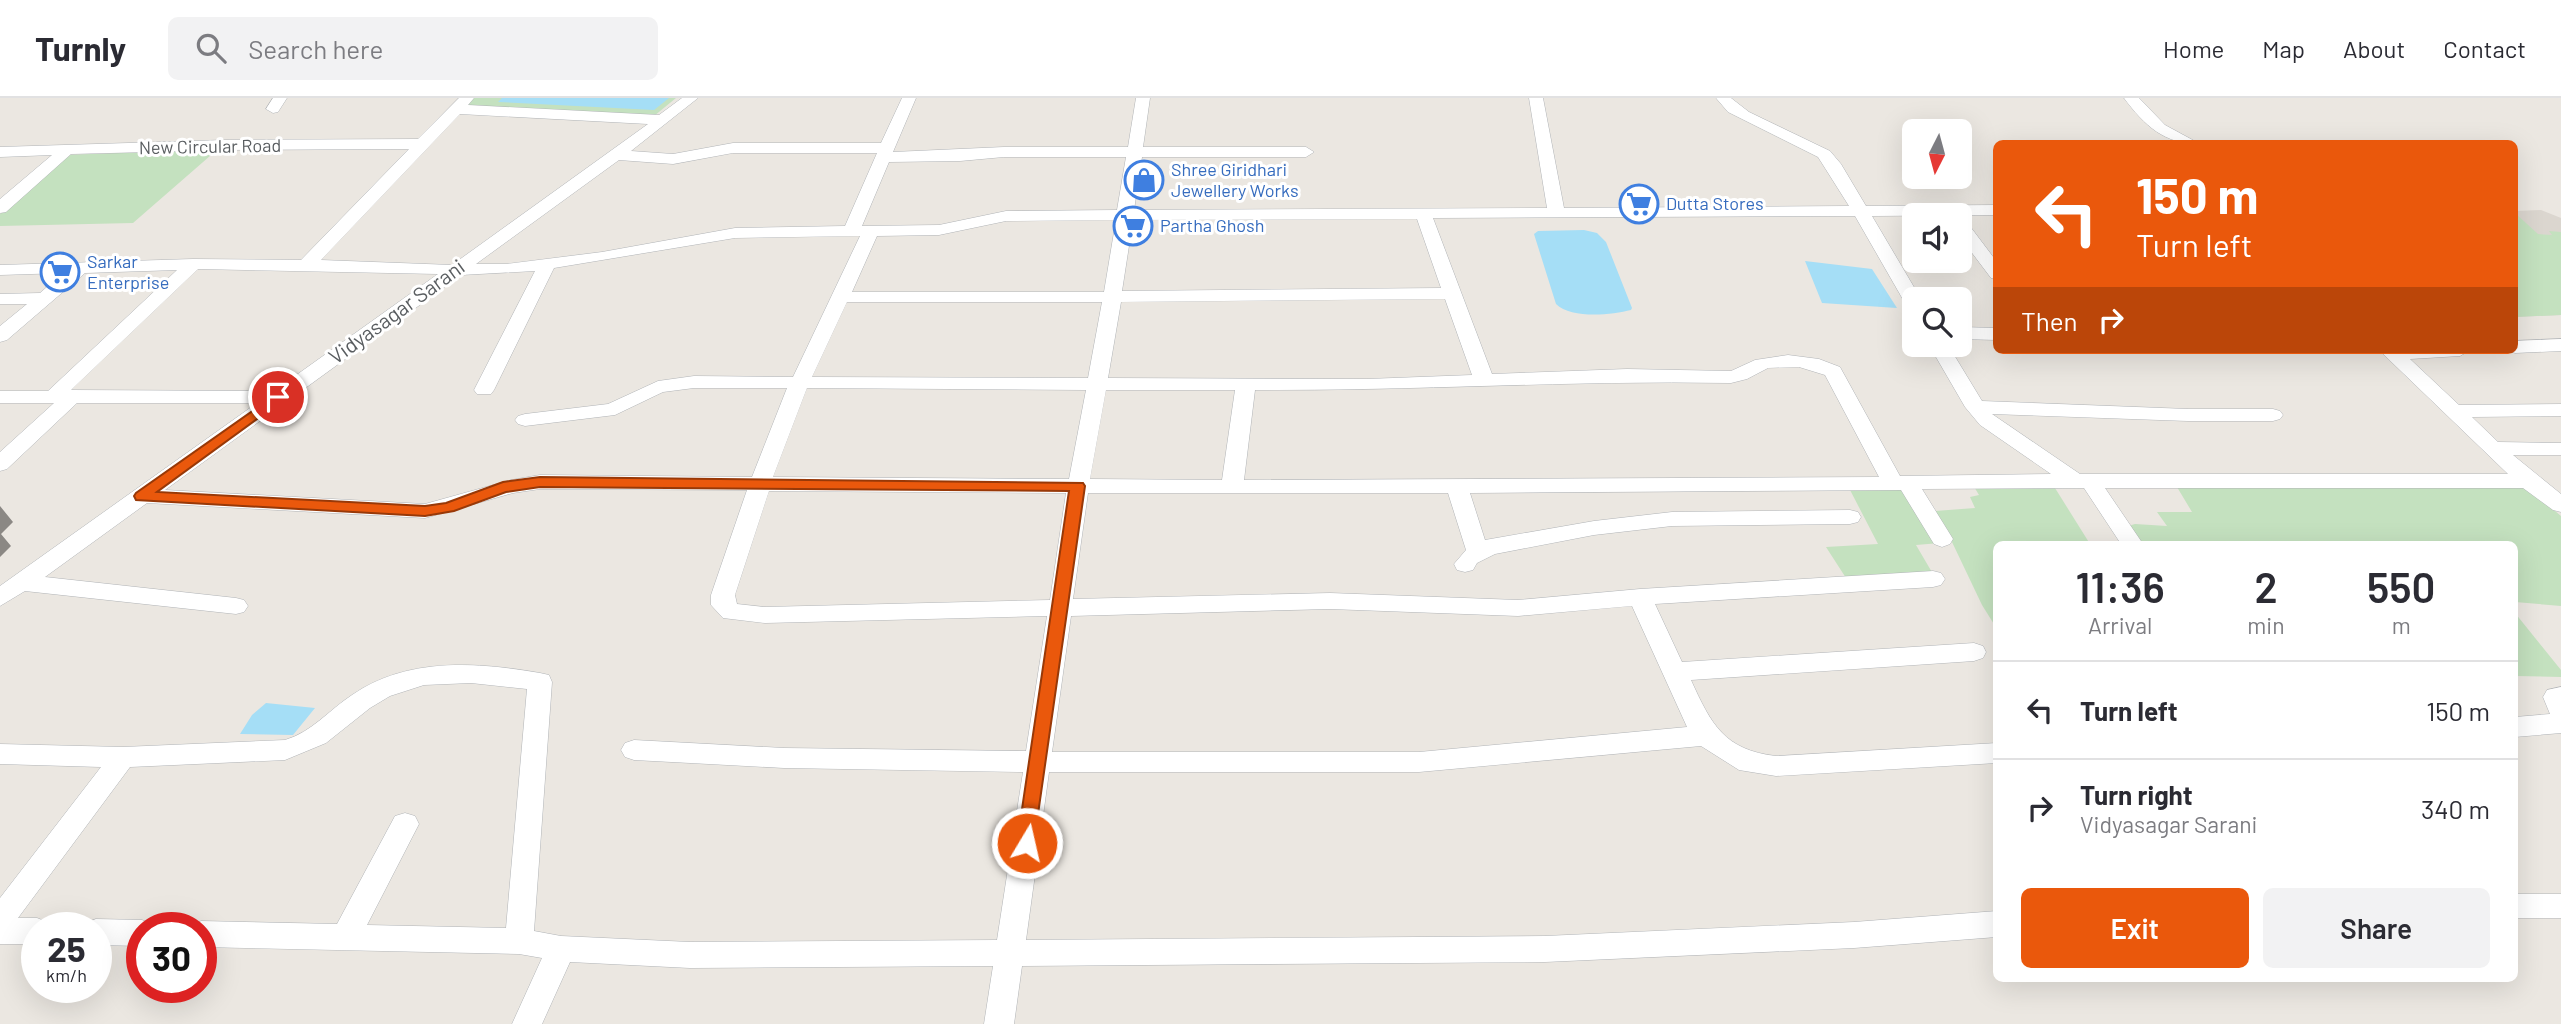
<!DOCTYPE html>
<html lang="en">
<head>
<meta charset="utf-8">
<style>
  body { margin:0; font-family:Barlow,sans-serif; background:#f2f2f3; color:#2b2b33; height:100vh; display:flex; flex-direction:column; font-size:26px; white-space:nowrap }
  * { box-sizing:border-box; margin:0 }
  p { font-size:23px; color:#7c7c81 }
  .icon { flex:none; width:38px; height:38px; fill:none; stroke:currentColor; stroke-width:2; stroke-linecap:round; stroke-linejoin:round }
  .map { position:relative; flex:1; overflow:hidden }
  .sheet { position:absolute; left:1993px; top:443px; width:525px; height:441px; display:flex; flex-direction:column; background:#fff; border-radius:10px; box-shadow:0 7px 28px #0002 }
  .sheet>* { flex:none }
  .guide { position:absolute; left:1993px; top:42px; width:525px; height:214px; border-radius:10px; box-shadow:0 7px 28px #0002; background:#ea580c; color:#fff; overflow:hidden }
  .needle { width:46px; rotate:186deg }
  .tools { position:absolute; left:1902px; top:21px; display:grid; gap:14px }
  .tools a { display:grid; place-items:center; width:70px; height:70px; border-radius:10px; background:#fff; box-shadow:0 7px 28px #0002; font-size:35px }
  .speed { position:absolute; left:21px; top:814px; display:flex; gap:14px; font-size:35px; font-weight:700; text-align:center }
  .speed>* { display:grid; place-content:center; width:91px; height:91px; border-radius:50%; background:#fff; box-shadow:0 7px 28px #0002; line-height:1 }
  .speed small { font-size:18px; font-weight:400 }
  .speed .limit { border:10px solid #d22; background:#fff; color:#111 }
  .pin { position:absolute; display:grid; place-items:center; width:60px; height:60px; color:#fff; margin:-30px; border:4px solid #fff; border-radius:50%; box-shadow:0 2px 7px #0007 }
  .me { position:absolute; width:77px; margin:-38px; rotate:9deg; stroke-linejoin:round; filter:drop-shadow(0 0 5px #0008) }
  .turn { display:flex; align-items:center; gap:24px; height:147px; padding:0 28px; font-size:32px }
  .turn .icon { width:91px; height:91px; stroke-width:2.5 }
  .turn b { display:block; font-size:49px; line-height:60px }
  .then { display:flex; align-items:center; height:66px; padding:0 28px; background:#0003; gap:14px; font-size:26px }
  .eta { display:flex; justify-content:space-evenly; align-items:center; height:119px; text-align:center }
  .eta b { font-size:42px; font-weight:600; line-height:49px }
  .cta { display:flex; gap:14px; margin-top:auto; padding:14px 28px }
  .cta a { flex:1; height:80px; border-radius:10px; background:#ea580c; color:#fff; font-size:28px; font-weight:600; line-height:80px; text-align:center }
  .cta a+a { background:#f2f2f3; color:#2b2b33 }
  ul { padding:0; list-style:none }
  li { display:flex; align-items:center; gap:21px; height:98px; padding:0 28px; border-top:2px solid #e1e1e2 }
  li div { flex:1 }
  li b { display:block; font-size:26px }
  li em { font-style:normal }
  header { display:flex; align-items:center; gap:42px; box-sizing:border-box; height:98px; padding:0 35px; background:#fff; border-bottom:2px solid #e1e1e2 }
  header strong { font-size:33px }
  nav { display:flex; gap:38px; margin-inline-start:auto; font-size:24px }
  .search { width:490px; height:63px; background:#f2f2f3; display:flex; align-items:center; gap:18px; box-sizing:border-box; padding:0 24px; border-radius:10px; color:#7c7c81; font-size:26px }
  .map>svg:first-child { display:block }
  .education { fill:#dbd6cf }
  .green { fill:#c4e1bf }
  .water { fill:#a5def6 }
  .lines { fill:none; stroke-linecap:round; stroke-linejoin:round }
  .minor-casing { stroke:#b1b4b7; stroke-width:1 }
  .minor { fill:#fff; fill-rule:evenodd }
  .shaded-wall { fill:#8b8884 }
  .route { fill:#ea580c; stroke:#983908; stroke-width:2 }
  .labels { text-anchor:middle; stroke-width:6; stroke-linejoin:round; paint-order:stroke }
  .far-street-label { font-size:18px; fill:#595d60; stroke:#fff }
  .far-shop-label { font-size:18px; fill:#366cbe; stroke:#fff; text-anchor:start }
  .street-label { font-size:21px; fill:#595d60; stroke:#fff }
</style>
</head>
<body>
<header>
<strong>Turnly</strong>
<div class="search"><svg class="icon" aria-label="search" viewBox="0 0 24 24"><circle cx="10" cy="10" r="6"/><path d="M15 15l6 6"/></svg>Search here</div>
<nav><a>Home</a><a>Map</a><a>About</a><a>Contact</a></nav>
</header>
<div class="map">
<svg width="2561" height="926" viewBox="0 0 2561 926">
  <rect width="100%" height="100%" fill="#ebe7e1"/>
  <!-- education -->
  <path class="education" d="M2541,112L2561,120V217L2515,219V113Z"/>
  <!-- green -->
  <path class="green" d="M474,0H676L654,18L464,9Z
    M218,51L133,125L0,128V116L65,57Z
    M2515,115L2538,136L2552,137L2549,133L2561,134V217L2515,219Z
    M1973,387L2055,390L2090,446H1997V531L1982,507L1952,444L1916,447L1933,476L1846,480L1826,449L1878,446L1849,390L1919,389L1935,413L1975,410L1970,399L1979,397Z
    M2524,387L2561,418V508L2515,504V446H2130L2118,431L2135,426L2167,428L2157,414H2192L2177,389Z
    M2515,515L2561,572V579L2515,578Z"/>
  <!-- water -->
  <path class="water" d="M502,0H669L654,12L498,4Z
    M1584,132L1597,135L1606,144L1632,210L1631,212C1611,217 1571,221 1556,206L1534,136L1538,133Z
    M1805,163L1872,171L1897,210L1822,205Z
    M266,605L315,610L293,637L240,636L252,617Z"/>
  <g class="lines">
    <defs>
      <path id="minor" d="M273,0H287L278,14L273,15L266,11Z
        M459,0H474L468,7L659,17L682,0H698L631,53L673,56L733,45H881L902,0H916L893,54L1004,49H1128L1136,0H1150L1143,49H1306L1314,54L1306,59H1142L1134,112L1547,110L1529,0H1543L1564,110L1849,108L1818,59L1728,14L1716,0H1731L1749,14L1830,53L1841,66L1866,108L1997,107V117L1872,118L1921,201H1914V210L1905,205L1855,118L1433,120L1492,276L1627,271L1731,273L1755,262L1788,257L1819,261L1840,269L1900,378L2051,376L1980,327L1965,309L1929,247H1948L1982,303L2188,311H2273L2280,313L2283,317L2280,321L2273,323H2188L1992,316L2080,376H2508L2379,252H2470L2460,258L2410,261L2459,307L2561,306V318L2472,319L2498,344L2561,345V357H2513L2561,396V414L2553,412L2523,390H2105L2143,446H2121L2084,390L1922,391L1953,441L1950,446L1942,449L1934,446L1901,392L1470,395L1485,442L1594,423L1672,414L1850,412L1858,414L1861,419L1858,424L1850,426L1672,428L1594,437L1495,456L1477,465L1473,472L1465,474L1457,472L1454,466L1466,452L1448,395H1088L1073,501L1330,495L1518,502L1640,491L1933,473L1941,475L1945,481L1941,487L1933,489L1655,506L1682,564L1974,545L1983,548L1986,554L1983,560L1974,563L1691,582C1711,626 1724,652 1776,658L1997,645V665L1776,678L1739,672L1701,648L1419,674H1049L1026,842L1545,838L1854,824L1997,813V839L1854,850L1545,864L1022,868L1014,926H984L993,868L690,870L570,864L542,926H512L542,860L519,856L201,849V830H189L201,823L337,826L395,718L405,715L415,718L419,726L367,827L506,830L527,591L471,585L424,587L390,598L370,610L326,645L285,662L130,669L18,820H37L47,824L50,830H37V846H0V800L101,669L0,666V646L123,649L285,642C312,634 329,612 352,597C407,559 477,564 540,575L549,577L552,584L534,833L561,838L690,844L997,842L1023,674L784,670L634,662L625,659L621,652L625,645L634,642L784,650L1026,653L1047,518L765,525L723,520L711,507V497L747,392L540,391L513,395L425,420L147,405L45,479L236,500L244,502L248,508L244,514L236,516L25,493L0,508V488L257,305H77L7,371L0,373V354L54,305H0V293H48L177,172L85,175L7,242L0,244V228L27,206H0V196L40,195L63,175L0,177V167L193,161L301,162L409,51L225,52L71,56L6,114L0,115V101L52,57L0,59V49L225,42L418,41ZM460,16L648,26L452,167L321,162ZM733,55H877L845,128L735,130L602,154L507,166H476L619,62L673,66ZM1004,59H1126L1117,112L1006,113L939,127L862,128L889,64L960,63ZM1417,121L1441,190L1122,193L1133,122ZM1116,122L1104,194H852L877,138L939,137L1006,123ZM860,138L793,279L694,278L658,283L608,306L525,316L518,318L515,322L518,326L525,328L615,317L663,294L694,290H787L752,379L540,377L511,382L425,406L165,392L461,177L535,173L474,292L477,296H491L494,292L554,170L735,140ZM198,171L438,176L274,293L71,292ZM1445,201L1472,277L1367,281L1108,280L1121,204ZM847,204H1102L1088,280L812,279ZM1799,269L1825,277L1879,379L1244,382L1255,292C1414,293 1572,282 1731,285L1747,281L1768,270ZM807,290L1086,292L1069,381L773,379ZM1106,292H1235L1222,382L1090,381ZM769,393L1066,395L1050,502L765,509L737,506L735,497ZM1632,508L1687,629L1419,654H1052L1071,518L1330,511L1518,518Z
        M2124,0H2139L2165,27L2200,46C2164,46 2145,28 2124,0Z
        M1960,122L1966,123L1997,164V181L1991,180L1960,139Z
        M1960,229L1997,230V242L1960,241Z
        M2561,241V253L2515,255L2508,252H2515V243Z
        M2561,589V635L2515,639V619L2550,616L2543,599L2547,592Z
        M2515,796H2561V820H2515Z
        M96,821L142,822L152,826L154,830H142V848L96,847V830H84L86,825Z"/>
    </defs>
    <!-- minor casing -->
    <use href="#minor" class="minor-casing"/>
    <!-- minor -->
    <use href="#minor" class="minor"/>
  </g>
  <!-- shaded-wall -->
  <path class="shaded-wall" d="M0,408L13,424L1,436L11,448L0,459Z"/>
  <!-- route -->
  <path class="route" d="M278,295L283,296V302L157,394L425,408L446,405L503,384L540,379L1083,385L1085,388L1033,751L1027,753L1020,751L1017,745L1069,393L540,389L506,394L454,413L425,418L136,402L134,398L136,395Z"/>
  <!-- icons -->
  <defs>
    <symbol id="shop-ring" viewBox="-11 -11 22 22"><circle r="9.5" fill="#fff" stroke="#3f7fe0" stroke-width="1.5"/><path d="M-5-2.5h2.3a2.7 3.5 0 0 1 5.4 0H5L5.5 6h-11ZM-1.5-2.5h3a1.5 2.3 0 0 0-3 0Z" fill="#3f7fe0"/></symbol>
    <symbol id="supermarket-ring" viewBox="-11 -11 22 22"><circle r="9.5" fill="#fff" stroke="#3f7fe0" stroke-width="1.5"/><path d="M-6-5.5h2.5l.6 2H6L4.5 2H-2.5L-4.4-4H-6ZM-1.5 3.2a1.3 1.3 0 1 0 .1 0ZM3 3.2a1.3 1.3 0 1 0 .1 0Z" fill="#3f7fe0"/></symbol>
  </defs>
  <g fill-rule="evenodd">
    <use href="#shop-ring" x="1122" y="60" width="44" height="44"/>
    <use href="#supermarket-ring" x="1617" y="84" width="44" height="44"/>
    <use href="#supermarket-ring" x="1111" y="106" width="44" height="44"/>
    <use href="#supermarket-ring" x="38" y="152" width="44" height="44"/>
  </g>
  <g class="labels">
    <!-- far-street labels -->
    <g class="far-street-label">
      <text transform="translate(210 49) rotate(-1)" y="6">New Circular Road</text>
    </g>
    <!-- far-shop labels -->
    <g class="far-shop-label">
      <text x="1171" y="78">Shree Giridhari<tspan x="1171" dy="21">Jewellery Works</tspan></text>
      <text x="1666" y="112">Dutta Stores</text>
      <text x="1160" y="134">Partha Ghosh</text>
      <text x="87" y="170">Sarkar<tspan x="87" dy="21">Enterprise</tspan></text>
    </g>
    <!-- street labels -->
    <g class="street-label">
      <text transform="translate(397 214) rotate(-36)" y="7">Vidyasagar Sarani</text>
    </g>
  </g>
</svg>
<div class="tools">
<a><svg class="needle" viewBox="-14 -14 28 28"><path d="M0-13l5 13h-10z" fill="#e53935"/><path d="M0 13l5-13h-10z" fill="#7c7c81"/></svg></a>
<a><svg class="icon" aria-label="sound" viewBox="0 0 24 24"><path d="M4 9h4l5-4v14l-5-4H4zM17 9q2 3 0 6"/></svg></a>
<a><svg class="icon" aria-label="search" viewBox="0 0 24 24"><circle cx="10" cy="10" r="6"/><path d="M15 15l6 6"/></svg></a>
</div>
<div class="speed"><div>25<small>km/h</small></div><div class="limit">30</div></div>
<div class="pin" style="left:278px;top:299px;background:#d93025"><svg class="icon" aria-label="arrive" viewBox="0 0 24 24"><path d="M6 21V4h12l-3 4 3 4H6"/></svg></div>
<svg class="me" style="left:1027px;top:745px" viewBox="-20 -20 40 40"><circle r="17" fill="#ea580c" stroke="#fff" stroke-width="3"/><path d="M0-11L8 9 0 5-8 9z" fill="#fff"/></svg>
<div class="guide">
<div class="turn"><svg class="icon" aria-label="left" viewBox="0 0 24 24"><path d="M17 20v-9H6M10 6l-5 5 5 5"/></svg><div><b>150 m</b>Turn left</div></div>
<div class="then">Then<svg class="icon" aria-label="right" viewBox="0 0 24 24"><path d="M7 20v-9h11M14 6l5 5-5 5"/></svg></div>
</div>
<section class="sheet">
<div class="eta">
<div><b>11:36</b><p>Arrival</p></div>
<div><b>2</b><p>min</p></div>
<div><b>550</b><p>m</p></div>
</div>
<ul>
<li><svg class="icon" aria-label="left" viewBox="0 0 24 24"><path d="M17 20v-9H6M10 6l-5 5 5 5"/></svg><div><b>Turn left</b></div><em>150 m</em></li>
<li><svg class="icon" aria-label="right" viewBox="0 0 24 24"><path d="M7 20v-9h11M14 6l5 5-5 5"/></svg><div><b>Turn right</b><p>Vidyasagar Sarani</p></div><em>340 m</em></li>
</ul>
<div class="cta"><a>Exit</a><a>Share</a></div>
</section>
</div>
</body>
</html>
